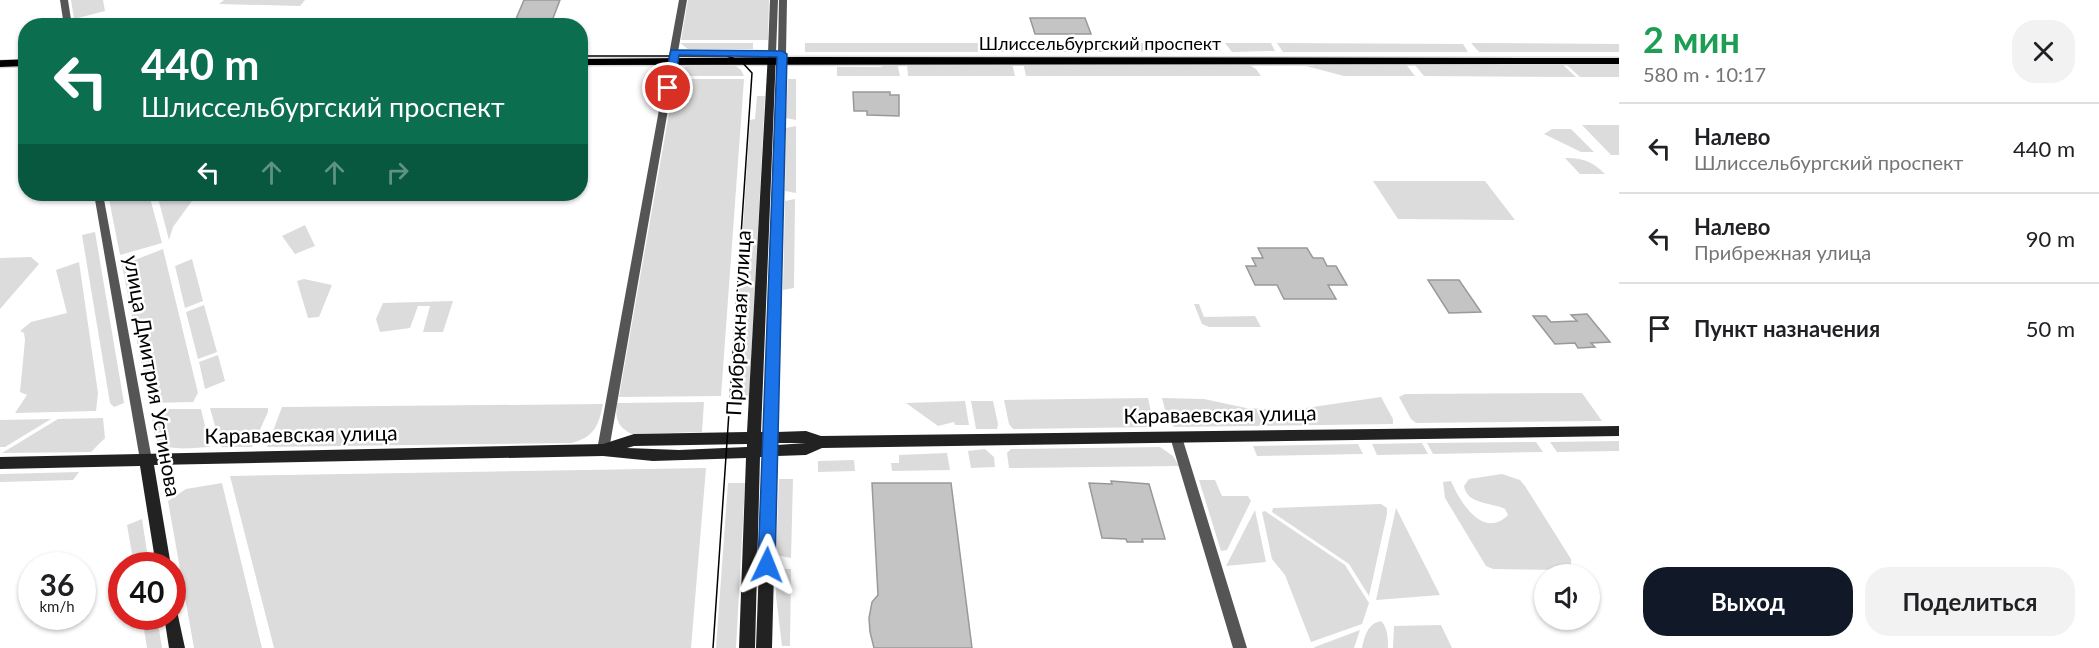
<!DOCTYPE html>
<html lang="ru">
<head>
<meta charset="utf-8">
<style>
  body { margin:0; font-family:Lato,sans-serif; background:#f2f2f2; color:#202124; height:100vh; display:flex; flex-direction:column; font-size:22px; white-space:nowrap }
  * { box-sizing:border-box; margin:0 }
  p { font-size:20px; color:#757577 }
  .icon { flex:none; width:33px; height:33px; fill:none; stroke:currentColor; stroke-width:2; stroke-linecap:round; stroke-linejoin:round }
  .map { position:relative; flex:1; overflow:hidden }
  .side { display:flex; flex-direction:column; background:#fff; width:480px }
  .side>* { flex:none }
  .top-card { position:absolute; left:18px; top:18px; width:570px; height:183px; border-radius:24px; box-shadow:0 2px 4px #0004; background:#0b6e4f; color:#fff; overflow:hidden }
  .buttons { position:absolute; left:1534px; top:564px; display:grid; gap:12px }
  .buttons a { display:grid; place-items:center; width:66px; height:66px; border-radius:50%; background:#fff; box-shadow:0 2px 4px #0004; font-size:30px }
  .speed { position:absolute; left:18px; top:552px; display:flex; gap:12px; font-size:30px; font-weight:700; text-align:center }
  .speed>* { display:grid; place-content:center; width:78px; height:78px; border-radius:50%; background:#fff; box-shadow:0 2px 4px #0004; line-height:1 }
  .speed small { font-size:15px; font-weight:400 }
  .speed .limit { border:9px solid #d22; background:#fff; color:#111 }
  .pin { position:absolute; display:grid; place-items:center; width:51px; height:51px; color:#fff; margin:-26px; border:3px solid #fff; border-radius:50%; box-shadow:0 2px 6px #0007 }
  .me { position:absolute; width:66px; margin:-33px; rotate:2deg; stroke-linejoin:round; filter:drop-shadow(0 0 4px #0008) }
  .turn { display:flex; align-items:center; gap:21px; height:126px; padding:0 24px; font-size:27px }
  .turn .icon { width:78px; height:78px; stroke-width:2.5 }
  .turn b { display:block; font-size:42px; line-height:51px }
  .lanes { display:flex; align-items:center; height:57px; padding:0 24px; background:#0003; justify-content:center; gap:30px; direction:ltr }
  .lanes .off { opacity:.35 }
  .round { display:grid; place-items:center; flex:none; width:63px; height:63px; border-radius:24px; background:#f2f2f2 }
  .headline { display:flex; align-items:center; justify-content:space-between; height:102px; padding:0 24px }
  h1 { font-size:36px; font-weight:700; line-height:45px; color:#1e9e55 }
  .cta { display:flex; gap:12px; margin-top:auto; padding:12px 24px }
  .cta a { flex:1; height:69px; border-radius:24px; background:#111827; color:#fff; font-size:24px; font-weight:700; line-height:69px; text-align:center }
  .cta a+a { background:#f2f2f2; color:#202124 }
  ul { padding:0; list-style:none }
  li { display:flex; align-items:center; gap:18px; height:90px; padding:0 24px; border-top:2px solid #e0e0e0 }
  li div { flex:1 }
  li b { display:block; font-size:22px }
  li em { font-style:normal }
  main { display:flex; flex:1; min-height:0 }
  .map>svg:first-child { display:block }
  .green { fill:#dcdcdc }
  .building { fill:#c4c4c4; stroke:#999; stroke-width:1.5 }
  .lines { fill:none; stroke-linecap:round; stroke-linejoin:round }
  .primary-casing { stroke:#dbdbdb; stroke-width:3 }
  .street { fill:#555; fill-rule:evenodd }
  .secondary { fill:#222; fill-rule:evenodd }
  .primary { fill:#000; fill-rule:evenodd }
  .tram { stroke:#000; stroke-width:1.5 }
  .route { fill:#1a73e8; stroke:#114b97; stroke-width:1.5 }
  .labels { text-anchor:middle; stroke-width:5; stroke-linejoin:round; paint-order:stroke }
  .far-street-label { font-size:18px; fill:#000; stroke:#fff }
  .street-label { font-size:21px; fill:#000; stroke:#fff }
</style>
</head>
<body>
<main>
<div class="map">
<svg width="1619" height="648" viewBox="0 0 1619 648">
  <rect width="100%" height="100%" fill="#fff"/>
  <!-- green -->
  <path class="green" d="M71,0H103L105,11L74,19Z
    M224,0H305L300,6L219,4Z
    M688,0H769L768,40H681Z
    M680,43H753V49H688Z
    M805,43H1014L1016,50L1015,52H805Z
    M1022,43H1104L1106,49L1105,52H1027Z
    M1112,43H1217L1221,51L1119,52Z
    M1225,43H1271L1275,51L1232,52Z
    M1277,43L1463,44L1468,52H1283Z
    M1471,43L1619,44V52H1479Z
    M882,63H897L900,76H837V67H882Z
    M1012,63L1015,76H908L907,65Z
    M1023,63H1247L1256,69L1261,76H1026Z
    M1314,63H1405L1415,76H1344L1306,66H1315Z
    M1414,64H1562L1576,77L1424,76Z
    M1619,64V77H1580L1567,65Z
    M687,66H736L741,70L744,76H675L679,70Z
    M675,79H744L721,396L619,397Z
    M788,79H796V120L786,118Z
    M757,96H765L749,401H744V396H732L750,120L755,119Z
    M1582,125H1619V155H1611Z
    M796,126V193L785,191L786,128Z
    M1552,129H1571L1594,152H1581L1544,134Z
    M1565,158C1582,158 1592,161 1605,174H1580Z
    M1373,181H1485L1515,220L1398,219Z
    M108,194H149L162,243L120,255Z
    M157,194H197L173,227L169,240Z
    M795,199L794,288L783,290L785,201Z
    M305,225L315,246L295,254L282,236Z
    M95,232L124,403L114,407L110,403L82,235Z
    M163,249L198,393L193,402L149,403L122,265Z
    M31,257L39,264L0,309V258Z
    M192,259L203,301L185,308L175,266Z
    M79,262L98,393L96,411L15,413L27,395L20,392L25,340L24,333L20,331L31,322L67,313L56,270Z
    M304,279L332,285L319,317L308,318L297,281Z
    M453,301L443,332H423L430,306H418L410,328L380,332L376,319L383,303Z
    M1199,304L1204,317L1255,316L1261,327H1209L1202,324L1194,304Z
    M204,305L217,352L198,359L186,312Z
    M218,355L225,381L205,389L199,362Z
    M1582,393L1602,421L1416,423L1411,419L1399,397L1405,394Z
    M1381,397L1393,419V424L1174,427L1168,421L1162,398L1204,399L1246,408L1292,410Z
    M1148,398L1154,427L1013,429L1009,424L1004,400Z
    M965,401L969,425H955L954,422L938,426L906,403Z
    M971,401H993L998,424L997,429H976Z
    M704,402L702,432L632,434C617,427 615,418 617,403Z
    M603,404C599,425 594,438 571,443L267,447L282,407Z
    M210,408H268V412L252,447H221Z
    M170,409H201L210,447C197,447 166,453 157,440C153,434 153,424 152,416Z
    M103,418L105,438L91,452L2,453L58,419Z
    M51,419L5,447H0V420Z
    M1619,441V451L1557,452L1550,442Z
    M1536,442L1543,452L1433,454L1427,443Z
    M1422,443L1428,454L1377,455L1372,444Z
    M1358,444L1363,454L1257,456L1253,446Z
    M1160,447L1173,456L1179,466L1009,468L1007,453L1011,449Z
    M985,449L994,457L995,467L971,468L968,451Z
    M947,453L950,470L892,471L891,463H899V455Z
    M854,460L855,471L818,472V461Z
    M706,468L691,648H274L230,476Z
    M79,472L73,480L0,482V474Z
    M1502,474L1520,480L1525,486L1571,559V570L1493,569L1486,566L1445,498L1443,482L1451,481C1460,502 1483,540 1508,515L1505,509C1492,502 1467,505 1464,486L1469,479Z
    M779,479H793L791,558L776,555Z
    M1199,480H1215L1222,496H1248L1251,501L1227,550L1221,551Z
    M222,483L262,648H194L168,501L186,489Z
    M728,483H745L736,648H716Z
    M1381,504L1387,508V514L1369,596L1349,564L1272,512L1273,508Z
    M1396,508L1440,595L1376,600Z
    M1255,510L1266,562L1226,566Z
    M1265,511L1345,565L1369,603L1362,624L1311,642L1285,575L1272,559L1262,512Z
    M142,519L149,565H134L127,525Z
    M783,569H791L790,646H782L776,596V572Z
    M142,617H157L162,648H147Z
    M1381,621C1388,628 1388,639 1388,648H1362C1365,636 1367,624 1381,621Z
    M1441,625L1452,648H1393L1394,626Z
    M1360,630L1354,648H1314L1315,647Z"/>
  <!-- building -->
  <path class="building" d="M524,0H560L550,26H513Z
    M1030,18H1085L1091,34H1035Z
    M853,92H890V95H899V116L867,115V111H854Z
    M1258,248H1307L1313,258H1323L1327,266H1336L1347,285H1328L1336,299H1284L1277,285H1255L1246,266H1256L1252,258H1263Z
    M1428,280H1459L1481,312L1449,313Z
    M1587,314L1610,342L1591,343L1595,347L1578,348L1575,343L1555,344L1533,316H1546L1551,322L1577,321L1571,315Z
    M1111,481L1149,484L1165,539H1142L1143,542H1127L1126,539L1102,538L1089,483L1112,484Z
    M872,483H951L972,648H874L870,632L869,618L872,602L878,595Z"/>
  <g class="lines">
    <defs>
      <path id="primary" d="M801,57L1619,58V64L580,65V59Z
        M26,60V66L0,67V61Z"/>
    </defs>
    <!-- primary casing -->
    <use href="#primary" class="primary-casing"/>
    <!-- street -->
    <path class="street" d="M60,0H68L72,26H64Z
      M679,0H687L609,450L607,454L603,455L599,454L597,450Z
      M770,0H778L776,53L772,55L768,53Z
      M779,0H787L786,54L782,56L778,54Z
      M94,194H103L152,460L150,464L146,465L142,464L140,460Z
      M1176,432L1180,434L1182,437L1247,648H1233L1170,437L1172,434Z"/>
    <!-- secondary -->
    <path class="secondary" d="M772,50L776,53L761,432H764L778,54L782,51L786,54L777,432L806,431L821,436L1619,426V436L822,448L806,455L777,456L772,648H756L763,457H760L755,648H739L746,458L653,461L603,456L154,465L171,566H156L140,466L0,469V457L603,444L634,434L747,432L768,53ZM777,443H806L777,445ZM747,444V447L679,450L627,448L634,446Z
      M172,609L177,611L185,648H169L164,616H172Z"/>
    <!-- primary -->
    <use href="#primary" class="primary"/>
    <!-- tram -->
    <path class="tram" d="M580,56H727L741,61L752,73L713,648
      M0,61L26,60"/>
  </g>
  <!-- route -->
  <path class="route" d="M671,50L782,51L787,54L775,565L773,571L767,573L761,571L758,565L777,57L679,55L674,88L668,91L663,88Z"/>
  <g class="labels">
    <!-- far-street labels -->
    <g class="far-street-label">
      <text x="1100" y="50">Шлиссельбургский проспект</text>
    </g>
    <!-- street labels -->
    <g class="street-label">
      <text transform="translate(739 323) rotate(-87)" y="7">Прибрежная улица</text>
      <text transform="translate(152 376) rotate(80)" y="7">улица Дмитрия Устинова</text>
      <text transform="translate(1220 415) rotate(-1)" y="7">Караваевская улица</text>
      <text transform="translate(301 435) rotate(-1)" y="7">Караваевская улица</text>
    </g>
  </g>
</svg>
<div class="buttons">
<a><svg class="icon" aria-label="sound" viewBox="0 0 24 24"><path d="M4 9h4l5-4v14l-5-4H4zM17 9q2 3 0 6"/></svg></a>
</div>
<div class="speed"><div>36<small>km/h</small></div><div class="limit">40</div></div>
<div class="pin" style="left:668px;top:88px;background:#d93025"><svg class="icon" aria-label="arrive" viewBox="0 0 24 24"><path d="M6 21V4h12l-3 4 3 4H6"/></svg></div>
<svg class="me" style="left:767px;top:565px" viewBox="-20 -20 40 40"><path d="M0-17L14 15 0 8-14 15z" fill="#1a73e8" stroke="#fff" stroke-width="4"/></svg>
<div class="top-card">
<div class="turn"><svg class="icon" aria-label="left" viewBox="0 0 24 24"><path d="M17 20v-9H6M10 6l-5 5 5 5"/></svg><div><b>440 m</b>Шлиссельбургский проспект</div></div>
<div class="lanes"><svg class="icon" aria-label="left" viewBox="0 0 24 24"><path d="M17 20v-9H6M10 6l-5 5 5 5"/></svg><svg class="icon off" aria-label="ahead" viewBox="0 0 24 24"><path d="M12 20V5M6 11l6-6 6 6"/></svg><svg class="icon off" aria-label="ahead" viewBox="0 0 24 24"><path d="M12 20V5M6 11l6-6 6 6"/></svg><svg class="icon off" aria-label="right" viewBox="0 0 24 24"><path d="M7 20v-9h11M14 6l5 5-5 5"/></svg></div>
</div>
</div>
<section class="side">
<div class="headline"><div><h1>2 мин</h1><p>580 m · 10:17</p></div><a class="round"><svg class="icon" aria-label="close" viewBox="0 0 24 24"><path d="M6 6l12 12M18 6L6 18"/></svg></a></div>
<ul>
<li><svg class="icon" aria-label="left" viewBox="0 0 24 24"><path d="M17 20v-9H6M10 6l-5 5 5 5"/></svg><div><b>Налево</b><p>Шлиссельбургский проспект</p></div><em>440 m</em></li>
<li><svg class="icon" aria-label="left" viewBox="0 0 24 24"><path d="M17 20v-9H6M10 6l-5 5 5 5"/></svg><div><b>Налево</b><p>Прибрежная улица</p></div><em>90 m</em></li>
<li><svg class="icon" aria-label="arrive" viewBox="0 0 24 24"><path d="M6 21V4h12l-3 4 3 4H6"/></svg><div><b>Пункт назначения</b></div><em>50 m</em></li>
</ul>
<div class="cta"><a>Выход</a><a>Поделиться</a></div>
</section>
</main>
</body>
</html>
